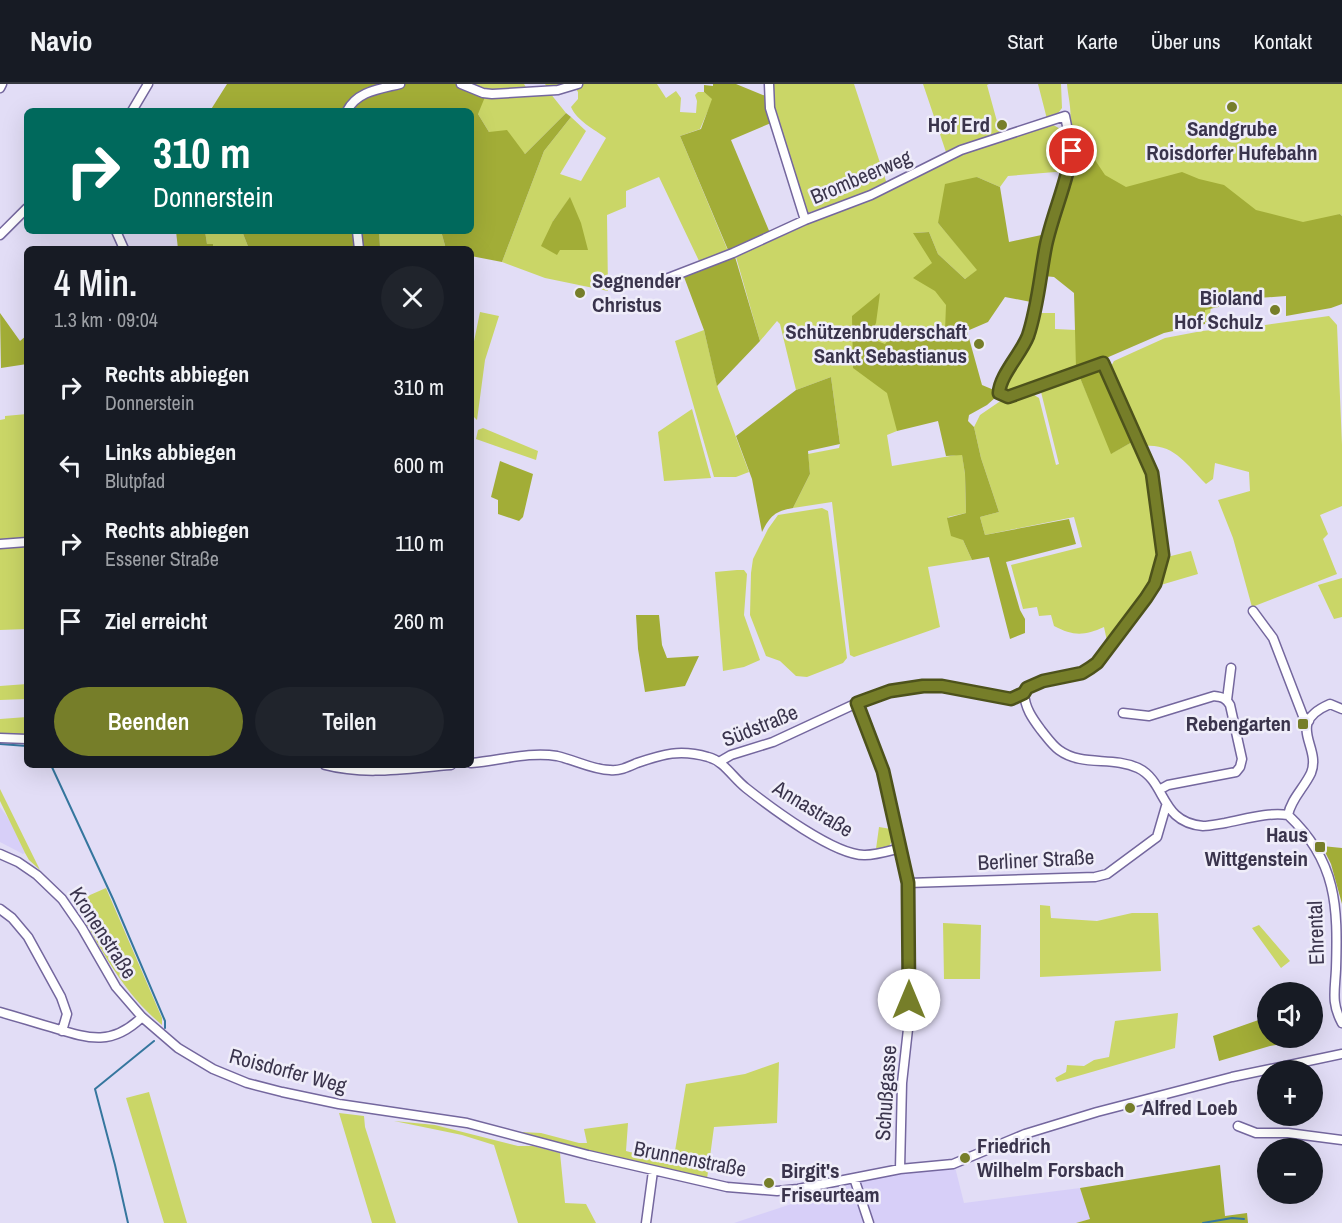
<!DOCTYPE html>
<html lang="de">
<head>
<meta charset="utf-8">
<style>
  body { margin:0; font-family:"Archivo Narrow",sans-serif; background:#20242c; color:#f1f3f6; height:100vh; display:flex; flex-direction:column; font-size:22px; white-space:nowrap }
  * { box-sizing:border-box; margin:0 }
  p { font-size:20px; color:#9ea1a6 }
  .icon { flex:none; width:33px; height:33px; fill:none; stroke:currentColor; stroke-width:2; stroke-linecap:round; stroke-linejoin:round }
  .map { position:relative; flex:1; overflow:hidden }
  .sheet { position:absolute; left:24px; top:162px; width:450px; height:522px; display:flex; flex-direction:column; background:#171b24; border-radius:9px; box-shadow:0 6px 24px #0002 }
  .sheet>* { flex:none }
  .banner { position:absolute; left:24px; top:24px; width:450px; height:126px; border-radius:9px; box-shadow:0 6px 24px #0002; background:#00695c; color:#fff; overflow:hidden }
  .controls { position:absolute; left:1257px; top:898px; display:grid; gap:12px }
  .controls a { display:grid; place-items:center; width:66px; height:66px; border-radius:50%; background:#171b24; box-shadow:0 6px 24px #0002; font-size:30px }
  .pin { position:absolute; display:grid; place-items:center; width:51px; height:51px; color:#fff; margin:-26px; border:3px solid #fff; border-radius:50%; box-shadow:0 2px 6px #0007 }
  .me { position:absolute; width:66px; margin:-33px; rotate:0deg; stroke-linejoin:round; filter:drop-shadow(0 0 4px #0008) }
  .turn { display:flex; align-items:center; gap:21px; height:126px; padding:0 30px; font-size:27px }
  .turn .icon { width:78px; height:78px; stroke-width:2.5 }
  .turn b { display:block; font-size:42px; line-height:51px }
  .round { display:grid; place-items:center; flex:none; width:63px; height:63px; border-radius:32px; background:#20242c }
  .summary { display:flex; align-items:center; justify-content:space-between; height:102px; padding:0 30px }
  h1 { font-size:36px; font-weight:600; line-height:45px }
  .cta { display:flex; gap:12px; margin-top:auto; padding:12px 30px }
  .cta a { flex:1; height:69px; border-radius:36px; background:#767e29; color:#fff; font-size:24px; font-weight:600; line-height:69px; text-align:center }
  .cta a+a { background:#20242c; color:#f1f3f6 }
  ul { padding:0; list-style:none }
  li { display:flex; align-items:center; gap:18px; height:78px; padding:0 30px }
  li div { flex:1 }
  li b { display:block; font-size:22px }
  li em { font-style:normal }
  header { display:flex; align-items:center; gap:36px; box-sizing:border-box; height:84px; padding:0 30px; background:#171b24; border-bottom:2px solid #363941 }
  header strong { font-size:28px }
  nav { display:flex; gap:33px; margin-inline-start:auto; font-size:21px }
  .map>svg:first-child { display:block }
  .built { fill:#d7cff8 }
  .green { fill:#cad667; fill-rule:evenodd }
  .forest { fill:#a2ad37 }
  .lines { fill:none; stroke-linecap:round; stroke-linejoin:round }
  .stream { stroke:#35769e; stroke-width:2 }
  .minor-casing { stroke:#74679e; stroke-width:11 }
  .minor { stroke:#fff; stroke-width:8 }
  .route-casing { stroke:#4d521b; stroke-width:15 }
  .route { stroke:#767e29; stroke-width:10 }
  .poi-dot { fill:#767e29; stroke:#efedf9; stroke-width:2 }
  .labels { text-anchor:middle; stroke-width:5; stroke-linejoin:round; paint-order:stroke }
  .poi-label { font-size:21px; font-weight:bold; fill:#3a344c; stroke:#efedf9; text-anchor:end }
  .street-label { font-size:21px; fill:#3a344c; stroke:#efedf9 }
</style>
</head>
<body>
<header>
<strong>Navio</strong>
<nav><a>Start</a><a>Karte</a><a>Über uns</a><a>Kontakt</a></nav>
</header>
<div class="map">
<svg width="1342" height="1139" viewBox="0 0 1342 1139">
  <rect width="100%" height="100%" fill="#e2ddf6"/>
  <!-- built -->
  <path class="built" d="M0,723L11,738L25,769L23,770L0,758Z
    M955,1083L964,1119L1080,1104L1091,1135L1076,1139H734L861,1097L907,1088Z"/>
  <!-- green -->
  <path class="green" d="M468,0H524L527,5L547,3L545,0H572L550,9L566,29L525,70L499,48H489L478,30Z
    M583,0H657L666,14L676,7L681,14L680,28L696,29L697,17L695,11L698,8H704L713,15L700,45L680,52L728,167L700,179L659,93L626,107V123L607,131L608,207L545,194L502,178L544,67L571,33L586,47L560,90L581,97L606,54C594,45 577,37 571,23L578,15V8L576,5ZM570,114L587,166H560L553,137Z
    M773,0H854L887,100L849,116L807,129L775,31Z
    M923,0H989L987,1L1001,52L1047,35L1038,0H1061L1062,24L1050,40C1074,48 1070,68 1066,89L1055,88L1008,92L1000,103L977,93L938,139L978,186L965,195L938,170L929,148L914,149L958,208L951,270L897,347L887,351L892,382L962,370L965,390L966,429L948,433L963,456L972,476L928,483L940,543L854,573L850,571L832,418L793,424L810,390L808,370L839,364L840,360L831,293L796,306L780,240L777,237L760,257L736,173L804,142L810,137L874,112L946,78L947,71Z
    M1067,0H1342V132L1340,130L1214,199L1209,238L1180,240L1129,111L1076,89L1074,92L1078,70L1070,38C1072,27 1068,12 1067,0Z
    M205,147H242L249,165H213V160H207Z
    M379,147H441L446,165L404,162L380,163Z
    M480,228L499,232L485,276L477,336L471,330V272Z
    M1040,229H1055V245L1076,246V284L1112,369L1134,357C1149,393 1160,432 1159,472L1167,473L1191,467L1198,490L1147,505L1107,557L1104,543C1084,552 1073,552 1054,542L1051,531L1039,532L1037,523L1023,525L1011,481L1082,463L1074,433L985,451L980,433L999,428L981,374L974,343L980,331L999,318L1031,309L1039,314L1056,381L1059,380L1039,300L1007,309L1004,303L1030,257Z
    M1329,232L1337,241L1342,361V422L1320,431L1328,450L1323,455L1337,490L1252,523L1233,454L1218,416L1250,407L1249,388L1215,379L1213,395L1206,400C1186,380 1174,359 1144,362L1110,284L1114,277L1165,254L1202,247L1265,241Z
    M704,246L718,305L749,388L736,393H714L675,257Z
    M692,325L711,394L664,397L658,348Z
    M27,330V456L0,457V336L5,335V332Z
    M483,344L538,367L536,376L476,355L478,346Z
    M822,424L828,427L847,574L843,579L807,593L796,592L780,577L766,572L750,531L751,489L753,475L768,445L778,431Z
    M27,462V545L0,546V465Z
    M737,486H744L747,490L744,531L760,576L744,583L723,587L715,488Z
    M1342,494V533L1334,535L1318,501Z
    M27,600V615L0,616V602Z
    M27,633V652L0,651V635Z
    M0,705L40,786L29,776L25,769L0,717Z
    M879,743L891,745L893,756L889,762L876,765Z
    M106,804L162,934V941C122,908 100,863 74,818Z
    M1040,821L1050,822L1051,834L1097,837L1132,829H1158L1161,887L1040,893Z
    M943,839L981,841L980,895H944Z
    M1259,841L1290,877L1281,884L1252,844Z
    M1178,929L1175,964L1057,998L1055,994L1066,988L1067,981L1084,982L1094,976L1109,973L1115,937Z
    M779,978L777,1039L714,1043L707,1095L545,1057L521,1048L541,1049L579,1059H587L584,1045L628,1039L626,1067L673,1079L686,1000L745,990Z
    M149,1008L187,1139H164L126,1014Z
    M339,1029L364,1032L365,1043L396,1139H372Z
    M394,1037L435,1041L518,1062H533L560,1069L565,1119L586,1120L596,1139H518L494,1061L462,1051Z"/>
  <!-- forest -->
  <path class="forest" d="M227,0H468L487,8L478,30L489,48L507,46L525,70L566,29L571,33L544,67L502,178L471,172V165H446L441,147H471V27H210Z
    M713,0H736L768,13L771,39L731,56L770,149L733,166L760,257L717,302L704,246L684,193L731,173L680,52L701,45L712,15L704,8V1L713,2Z
    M1095,76L1105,91L1126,103L1182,88L1199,95L1224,101L1256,126L1303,138L1340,130L1342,132V220L1331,224L1286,232V212L1258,214L1205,226V240L1164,249L1097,278L1134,357L1111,370L1076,284L1074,209L1054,193L1034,191L1031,218L1005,213L988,238L967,247L982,301L994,306L996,313L987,321L969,331L968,337L974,343L981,374L999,428L980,433L985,451L1069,435L1076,460L1006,478L1020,526L1025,535V549L1010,555L989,473L972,476L963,456L951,452L947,434L966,429L965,390L962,371L946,372L938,337L897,347L887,309L853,284L852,232L880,209L876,239L869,254L885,260L893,250H908L921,256L945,247L946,221L935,207L913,194L932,179L913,149L929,148L938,170L965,195L977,186L938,139L945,100L977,93L1000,103L1009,158L1046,150L1062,126L1074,92L1085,77Z
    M570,113L581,139L588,166H560L557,171L541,162L553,137Z
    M176,147H205L207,160H213V165H178Z
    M242,147H379L380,163L249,165Z
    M0,229L20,257L27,251V280L1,284Z
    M831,293L840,360L808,367L810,390L793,424C775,427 770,432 762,448L752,395L736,352L796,306Z
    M500,377L533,390L523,433L519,437L498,430V416L491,413Z
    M636,531H659L662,561L667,574L699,572L685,602L645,608L638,565Z
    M1322,762L1342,764V820L1331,780Z
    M1267,933L1268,954H1299L1300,957L1270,962L1219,977L1213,952Z
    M1220,1081L1225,1132L1247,1129L1248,1139H1076L1090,1135L1080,1104Z"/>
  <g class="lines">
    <!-- stream -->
    <path class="stream" d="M0,660L27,662
      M51,681L113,815L165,937V944
      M128,1139L115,1081L95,1005L154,957
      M1203,1139L1232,1134L1244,1135"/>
    <defs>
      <path id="minor" d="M461,0L483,9L492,10L558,6L578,0
        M769,0L770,24L805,136
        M0,4L2,0
        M132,27L148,0
        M347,27C357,7 380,5 400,0
        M116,147L124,165
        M357,147L359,165
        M0,151L27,124
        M658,198L733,169L805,136L871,111L961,66L1065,32L1072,67L1069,89L1047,159L1035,227L1027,254L1000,300L999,309L1008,313L1103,279L1152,389L1163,471L1155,500L1097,579L1082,589L1043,597L1027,604L1024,609L1011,615L942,602H923L890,607L857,619L773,658L731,671L719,678
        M0,460L27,458
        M1253,527L1273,554L1303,632L1309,637
        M1024,609C1025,624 1032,634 1041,646C1046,652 1052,661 1059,666C1082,683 1112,672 1138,684C1167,698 1159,738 1203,742C1210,742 1218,740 1225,739C1246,735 1268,728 1288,731
        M1227,616L1231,584
        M857,619L883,687L909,809V936L902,999L900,1085
        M1123,629L1149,632L1214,612C1222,613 1226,614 1230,621L1242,675L1240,683L1236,688L1168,701L1159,706
        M0,654L27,655
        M471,679C499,677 529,667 557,672C575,676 593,686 610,686C620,687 628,683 637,679C663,670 680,665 708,673C724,677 733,694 746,704C770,723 835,772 865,771C876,771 889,767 901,764
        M325,681C366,692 410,684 451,681
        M1288,731C1337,777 1338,823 1336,885C1335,907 1331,919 1342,939
        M1288,731C1291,715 1304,704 1311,689C1322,662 1284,640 1330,620L1342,625
        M0,770L18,778L37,791L62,815L82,844L116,903L142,933L178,964L213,985L247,999L282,1008L339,1020L467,1039L588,1071L727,1103L777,1107L798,1105L900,1085L953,1080L1025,1050L1097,1028L1232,993L1342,970
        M908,799L1095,793L1107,790L1157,753L1166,722
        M0,825L12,834L28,853L61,913L67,930L62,947
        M0,928C18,933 36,939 54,944C90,955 112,962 142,933
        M1238,1042L1256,1049H1288L1342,1056
        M854,1094L869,1139
        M646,1139L653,1087"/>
    </defs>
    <!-- minor casing -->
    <use href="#minor" class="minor-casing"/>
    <!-- minor -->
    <use href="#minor" class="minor"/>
  </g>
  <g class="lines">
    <defs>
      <path id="route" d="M909,916L908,799L883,687L857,619L890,607L923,602H942L1011,615L1024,609L1027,604L1043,597L1082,589L1090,584L1097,579L1146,514L1155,500L1163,471L1152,389L1103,279L1008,313L999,309C1000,291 1021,270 1028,252C1038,222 1040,191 1046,161C1053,129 1067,99 1072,67"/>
    </defs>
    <!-- route casing -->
    <use href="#route" class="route-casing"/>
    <!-- route -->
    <use href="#route" class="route"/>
  </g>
  <!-- markers -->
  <g class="poi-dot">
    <circle cx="1232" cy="23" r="6"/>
    <circle cx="1002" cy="41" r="6"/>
    <circle cx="580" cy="209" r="6"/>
    <circle cx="1275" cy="226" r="6"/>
    <circle cx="979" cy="260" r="6"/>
    <rect x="1297" y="634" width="12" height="12" rx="3"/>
    <rect x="1314" y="757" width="12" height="12" rx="3"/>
    <circle cx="1130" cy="1024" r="6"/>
    <circle cx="965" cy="1074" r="6"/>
    <circle cx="769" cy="1099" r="6"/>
  </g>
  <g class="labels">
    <!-- poi labels -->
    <g class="poi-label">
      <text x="990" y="48">Hof Erd</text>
      <text x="1232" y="52" text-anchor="middle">Sandgrube<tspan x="1232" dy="24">Roisdorfer Hufebahn</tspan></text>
      <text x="592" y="204" text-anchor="start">Segnender<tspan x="592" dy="24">Christus</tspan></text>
      <text x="1263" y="221">Bioland<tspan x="1263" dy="24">Hof Schulz</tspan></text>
      <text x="967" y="255">Schützenbruderschaft<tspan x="967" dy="24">Sankt Sebastianus</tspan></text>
      <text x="1291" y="647">Rebengarten</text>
      <text x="1308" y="758">Haus<tspan x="1308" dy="24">Wittgenstein</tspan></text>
      <text x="1142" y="1031" text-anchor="start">Alfred Loeb</text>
      <text x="977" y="1069" text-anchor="start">Friedrich<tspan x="977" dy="24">Wilhelm Forsbach</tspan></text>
      <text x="781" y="1094" text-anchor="start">Birgit's<tspan x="781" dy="24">Friseurteam</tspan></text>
    </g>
    <!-- street labels -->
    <g class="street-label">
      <text transform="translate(861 93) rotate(-23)" y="7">Brombeerweg</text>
      <text transform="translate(760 642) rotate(-22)" y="7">Südstraße</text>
      <text transform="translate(813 725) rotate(31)" y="7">Annastraße</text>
      <text transform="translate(1036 776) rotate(-3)" y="7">Berliner Straße</text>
      <text transform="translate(103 849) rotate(57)" y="7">Kronenstraße</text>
      <text transform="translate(1316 849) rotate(-92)" y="7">Ehrental</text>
      <text transform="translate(288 987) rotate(15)" y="7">Roisdorfer Weg</text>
      <text transform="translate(886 1009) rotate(-86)" y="7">Schußgasse</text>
      <text transform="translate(690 1075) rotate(11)" y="7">Brunnenstraße</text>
    </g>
  </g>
</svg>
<div class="controls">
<a><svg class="icon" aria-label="sound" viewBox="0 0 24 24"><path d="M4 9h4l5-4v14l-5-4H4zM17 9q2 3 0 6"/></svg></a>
<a>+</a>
<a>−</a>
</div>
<div class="pin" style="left:1072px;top:67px;background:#d93025"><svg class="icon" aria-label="arrive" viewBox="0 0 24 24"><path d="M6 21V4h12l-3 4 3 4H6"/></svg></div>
<svg class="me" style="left:909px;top:916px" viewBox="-20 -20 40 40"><circle r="19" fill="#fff"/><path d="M0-13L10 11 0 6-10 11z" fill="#767e29"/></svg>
<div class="banner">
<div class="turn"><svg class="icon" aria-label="right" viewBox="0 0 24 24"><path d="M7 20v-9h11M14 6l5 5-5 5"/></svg><div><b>310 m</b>Donnerstein</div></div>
</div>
<section class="sheet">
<div class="summary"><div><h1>4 Min.</h1><p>1.3 km · 09:04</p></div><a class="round"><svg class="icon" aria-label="close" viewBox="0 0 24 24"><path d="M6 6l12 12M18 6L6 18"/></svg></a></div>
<ul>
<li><svg class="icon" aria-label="right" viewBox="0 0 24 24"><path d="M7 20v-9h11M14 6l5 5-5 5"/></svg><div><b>Rechts abbiegen</b><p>Donnerstein</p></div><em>310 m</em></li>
<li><svg class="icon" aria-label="left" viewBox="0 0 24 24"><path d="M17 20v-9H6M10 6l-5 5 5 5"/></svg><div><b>Links abbiegen</b><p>Blutpfad</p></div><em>600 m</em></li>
<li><svg class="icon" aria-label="right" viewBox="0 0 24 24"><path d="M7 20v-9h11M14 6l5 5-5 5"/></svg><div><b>Rechts abbiegen</b><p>Essener Straße</p></div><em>110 m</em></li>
<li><svg class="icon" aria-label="arrive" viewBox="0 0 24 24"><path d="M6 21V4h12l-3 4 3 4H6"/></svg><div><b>Ziel erreicht</b></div><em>260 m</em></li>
</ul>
<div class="cta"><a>Beenden</a><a>Teilen</a></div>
</section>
</div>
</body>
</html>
